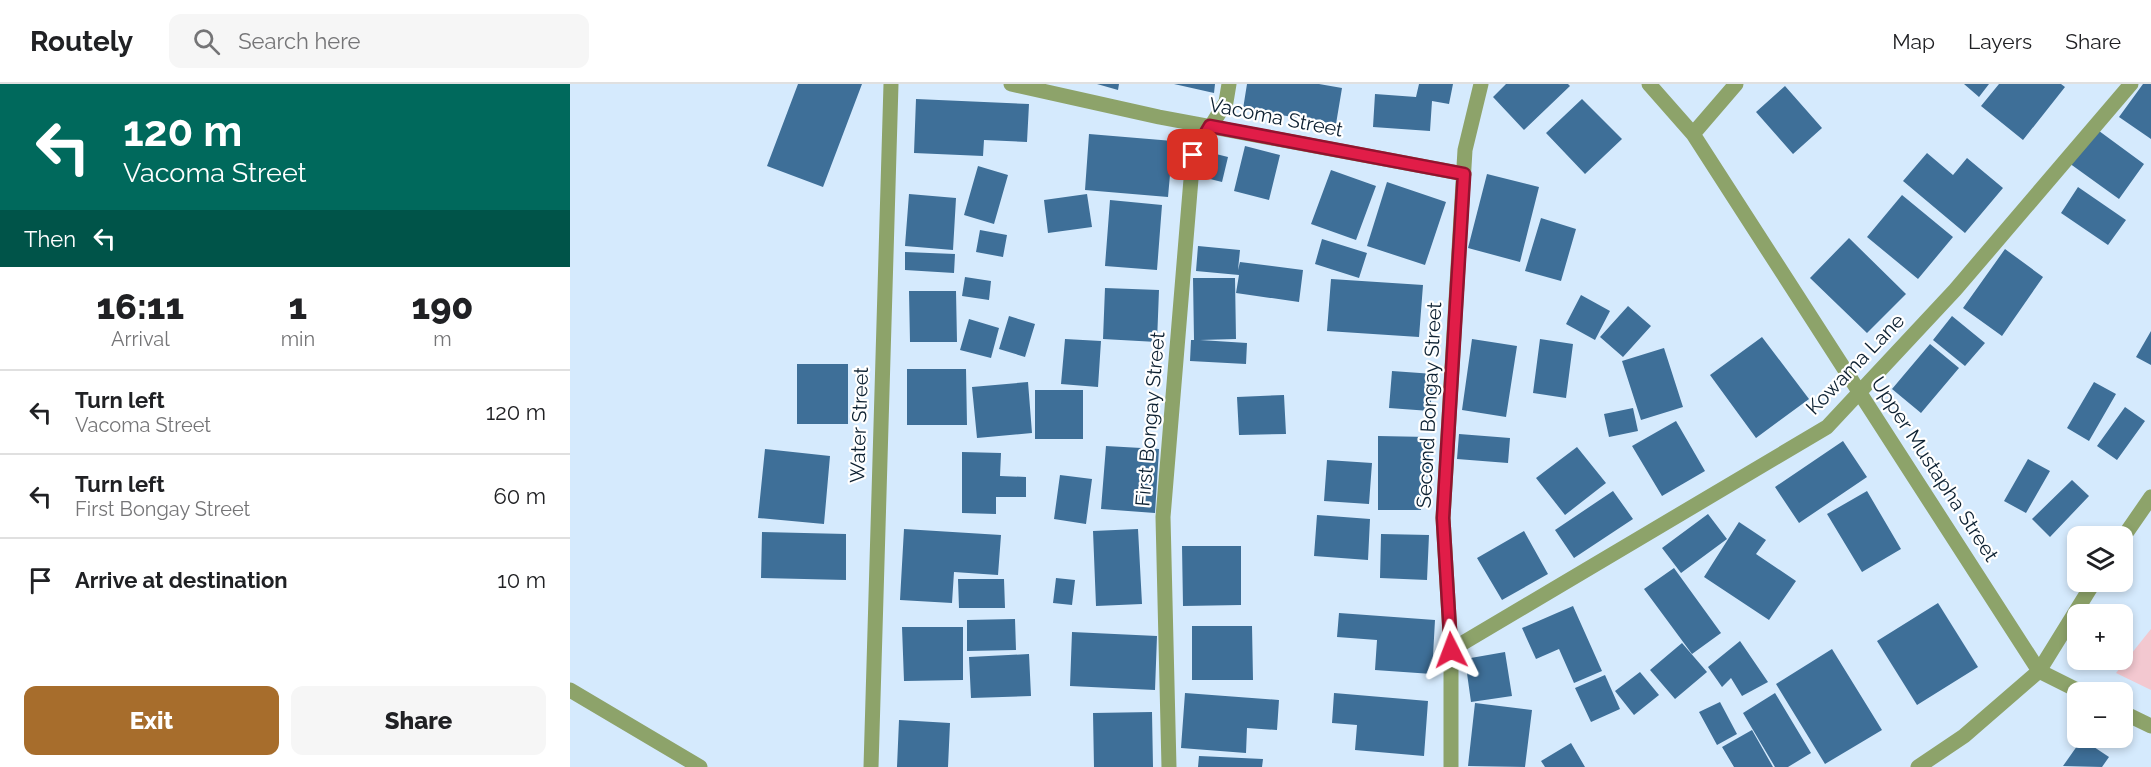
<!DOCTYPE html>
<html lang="en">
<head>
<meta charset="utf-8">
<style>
  body { margin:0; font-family:Raleway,sans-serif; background:#f6f6f6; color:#202124; height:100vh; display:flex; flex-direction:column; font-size:22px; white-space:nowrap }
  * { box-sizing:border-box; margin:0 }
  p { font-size:20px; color:#757577 }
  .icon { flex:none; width:33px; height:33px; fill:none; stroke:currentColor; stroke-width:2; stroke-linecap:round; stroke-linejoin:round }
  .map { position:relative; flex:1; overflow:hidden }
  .side { display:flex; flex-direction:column; background:#fff; width:570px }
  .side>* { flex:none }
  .top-card { background:#00695c; color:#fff; overflow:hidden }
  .fabs { position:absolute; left:1497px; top:442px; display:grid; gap:12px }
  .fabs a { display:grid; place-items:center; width:66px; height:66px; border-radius:12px; background:#fff; box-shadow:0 3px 9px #0003; font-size:30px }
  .pin { position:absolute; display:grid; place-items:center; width:51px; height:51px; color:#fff; margin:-26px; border-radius:12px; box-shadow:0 3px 9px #0006 }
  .me { position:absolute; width:66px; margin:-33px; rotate:357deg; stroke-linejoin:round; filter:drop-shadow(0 0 4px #0008) }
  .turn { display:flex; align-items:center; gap:21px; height:126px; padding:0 24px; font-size:27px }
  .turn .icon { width:78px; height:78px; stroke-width:2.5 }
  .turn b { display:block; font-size:42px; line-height:51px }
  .then { display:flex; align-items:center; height:57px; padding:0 24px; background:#0003; gap:12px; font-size:22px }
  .eta { display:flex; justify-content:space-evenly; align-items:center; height:102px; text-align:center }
  .eta b { font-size:36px; font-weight:800; line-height:42px }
  .action { display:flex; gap:12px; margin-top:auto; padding:12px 24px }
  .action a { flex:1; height:69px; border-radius:12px; background:#a76d2c; color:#fff; font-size:24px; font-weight:800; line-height:69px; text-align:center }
  .action a+a { background:#f6f6f6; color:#202124 }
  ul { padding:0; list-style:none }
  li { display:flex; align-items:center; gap:18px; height:84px; padding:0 24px; border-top:2px solid #e0e0e0 }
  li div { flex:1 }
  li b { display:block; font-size:22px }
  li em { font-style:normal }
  header { display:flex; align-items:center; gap:36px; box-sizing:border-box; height:84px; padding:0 30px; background:#fff; border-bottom:2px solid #e0e0e0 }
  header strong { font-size:28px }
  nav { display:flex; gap:33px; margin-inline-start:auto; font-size:21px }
  .search { width:420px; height:54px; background:#f6f6f6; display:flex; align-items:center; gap:15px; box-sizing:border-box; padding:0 21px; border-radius:12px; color:#757577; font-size:22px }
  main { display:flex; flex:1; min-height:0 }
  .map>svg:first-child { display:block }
  .green { fill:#f3c8d0 }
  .building { fill:#3e6f98 }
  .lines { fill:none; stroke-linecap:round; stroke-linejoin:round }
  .street { stroke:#8da36a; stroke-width:15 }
  .route-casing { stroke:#92132f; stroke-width:15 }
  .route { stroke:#e11d48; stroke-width:10 }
  .labels { text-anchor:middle; stroke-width:4.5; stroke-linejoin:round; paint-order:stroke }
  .street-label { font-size:20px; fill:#0c2031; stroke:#fff }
</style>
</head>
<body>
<header>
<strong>Routely</strong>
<div class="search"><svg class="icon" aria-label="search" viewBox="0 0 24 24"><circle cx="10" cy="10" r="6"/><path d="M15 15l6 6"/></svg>Search here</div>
<nav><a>Map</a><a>Layers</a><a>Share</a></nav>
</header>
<main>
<section class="side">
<div class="top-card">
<div class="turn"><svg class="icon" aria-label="left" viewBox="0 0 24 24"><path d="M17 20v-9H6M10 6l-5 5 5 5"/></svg><div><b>120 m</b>Vacoma Street</div></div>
<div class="then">Then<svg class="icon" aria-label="left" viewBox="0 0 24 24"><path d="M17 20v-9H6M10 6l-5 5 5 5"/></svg></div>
</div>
<div class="eta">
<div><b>16:11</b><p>Arrival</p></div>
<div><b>1</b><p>min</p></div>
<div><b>190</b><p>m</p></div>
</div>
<ul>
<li><svg class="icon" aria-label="left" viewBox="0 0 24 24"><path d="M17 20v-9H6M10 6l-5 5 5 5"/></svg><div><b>Turn left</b><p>Vacoma Street</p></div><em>120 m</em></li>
<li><svg class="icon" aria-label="left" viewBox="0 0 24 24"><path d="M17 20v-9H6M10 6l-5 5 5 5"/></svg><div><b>Turn left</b><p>First Bongay Street</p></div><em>60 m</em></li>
<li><svg class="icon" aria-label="arrive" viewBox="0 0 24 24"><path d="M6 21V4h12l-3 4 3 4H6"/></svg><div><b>Arrive at destination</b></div><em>10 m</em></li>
</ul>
<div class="action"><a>Exit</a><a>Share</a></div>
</section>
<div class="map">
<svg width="1581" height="683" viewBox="0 0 1581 683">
  <rect width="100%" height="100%" fill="#d5eafd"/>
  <!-- green -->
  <path class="green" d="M1581,545V606L1546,589Z"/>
  <!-- building -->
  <path class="building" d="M228,0H292L253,103L197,82Z
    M527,0H549L548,6Z
    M604,0H645L644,9Z
    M677,0H749L772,4L766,40L673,25Z
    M849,0H883L879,20L862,17L860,47L803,43L805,10L846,13Z
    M936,0H998L1000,2L954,46L923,13Z
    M1394,0H1419L1409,13Z
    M1429,0H1491L1495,3L1453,56L1411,22Z
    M1573,0H1581V55L1549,33Z
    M1215,2L1252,44L1223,70L1186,28Z
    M346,15L459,20L457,58L414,56L413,72L344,69Z
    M1012,15L1052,55L1015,90L976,49Z
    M1525,44L1574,80L1549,115L1499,79Z
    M519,50L603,57L598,113L515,106Z
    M675,62L710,71L699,116L664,107Z
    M634,67L658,73L652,98L628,92Z
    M1357,69L1383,91L1397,74L1433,104L1395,149L1333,97Z
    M408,82L438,91L424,140L394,131Z
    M761,86L806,102L786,156L741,140Z
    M917,90L969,103L950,178L898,164Z
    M817,98L876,118L855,181L797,162Z
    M1508,103L1556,136L1538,161L1491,129Z
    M339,110L386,114L383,166L335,162Z
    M517,110L522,143L478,149L474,116Z
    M1332,111L1383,153L1348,195L1297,153Z
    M540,116L592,121L587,186L535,182Z
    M971,134L1006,145L991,197L955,187Z
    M410,146L437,151L433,173L406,168Z
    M1279,154L1336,210L1297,249L1240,194Z
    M752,155L797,169L789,194L745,180Z
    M628,162L670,166L668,186L670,178L733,186L729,218L666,209L669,191L626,187Z
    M1435,165L1473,193L1432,252L1393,224Z
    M335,168L385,170L384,189L335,186Z
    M395,193L421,197L419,216L392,212Z
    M623,194H665L666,255L630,256L677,259L676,280L620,277L621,256H624Z
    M761,195L853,201L849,253L757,247Z
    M535,204L589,206L587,258L533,255Z
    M339,207H386L387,258H340Z
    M1011,211L1040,227L1025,256L996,240Z
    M1058,222L1081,242L1053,273L1030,253Z
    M439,232L465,240L455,273L429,265Z
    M1382,232L1415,259L1395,282L1363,256Z
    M399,235L429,244L421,274L390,266Z
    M1581,247V281L1566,273Z
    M1192,253L1239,315L1186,354L1140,291Z
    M495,255L531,257L528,303L491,300Z
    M902,255L947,262L936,333L892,326Z
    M970,255L1003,260L996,314L963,309Z
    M1360,260L1389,284L1351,329L1322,305Z
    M1094,264L1113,323L1071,336L1052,277Z
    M227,280H278V340H227Z
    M337,285H396L397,341H337Z
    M822,287L864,290L860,327L819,324Z
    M458,298L462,349L407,354L402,303Z
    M1524,298L1546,310L1519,357L1497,344Z
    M465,306H513V355H465Z
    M714,311L716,350L669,351L667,313Z
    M1555,323L1575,337L1547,376L1527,362Z
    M1063,324L1068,347L1039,353L1034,330Z
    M1106,337L1135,387L1092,412L1062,362Z
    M889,350L940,354L938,379L887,375Z
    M808,352L859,353V393H851V426H808Z
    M1273,357L1297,393L1229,439L1205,403Z
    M536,362L589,365L585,429L531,425Z
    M1007,363L1036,399L995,431L966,394Z
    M195,365L260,372L254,440L188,434Z
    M392,368L431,369L430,392L456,393V413H426V430L392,429Z
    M1458,375L1480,387L1456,429L1434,417Z
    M757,376L802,379L799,420L754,417Z
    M490,391L522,395L516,440L484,435Z
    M1502,396L1519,412L1480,453L1462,435Z
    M1043,407L1063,435L1004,474L985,446Z
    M1297,407L1331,465L1292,488L1257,430Z
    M1138,430L1157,455L1111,489L1092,464Z
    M747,431L800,435L798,476L744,472Z
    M1169,438L1196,456L1186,470L1226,497L1199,536L1134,493Z
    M334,445L431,451L428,491L384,488L382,519L330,516Z
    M568,445L572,520L526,522L523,447Z
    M954,447L978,490L932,516L907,474Z
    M192,448L276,450V496L191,494Z
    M811,450L859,451L857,496L810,494Z
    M612,462H671V521L613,522Z
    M1104,484L1151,549L1122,570L1074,505Z
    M486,494L505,496L502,521L483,519Z
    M388,495H434L435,524H389Z
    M1368,519L1408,583L1347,621L1307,557Z
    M1003,522L1032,587L1004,599L989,565L966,575L952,544Z
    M769,529L865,536L862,590L805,586L807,556L767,553Z
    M445,535L446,566L397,567V536Z
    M622,542H682L683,596H622Z
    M332,543H393V596L334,597Z
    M502,548L587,552L585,606L500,602Z
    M1170,557L1198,598L1172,612L1161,594L1152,603L1138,583Z
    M1112,559L1137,588L1105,615L1080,586Z
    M1262,565L1312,646L1255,680L1206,600Z
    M935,568L942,612L901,618L895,575Z
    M459,570L461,612L401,614L399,573Z
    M1070,588L1089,611L1064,631L1045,607Z
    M1035,591L1050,625L1021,638L1005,604Z
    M615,609L709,616L707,646L677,644L676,669L611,664Z
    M764,609L858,617L854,672L785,666L787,641L762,639Z
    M1205,609L1241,669L1218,683H1205L1173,629Z
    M1150,618L1167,650L1147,661L1129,628Z
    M905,619L962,626L955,683L898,682Z
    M582,628L583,683H524L523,629Z
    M329,636L380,639L378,683H327Z
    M1182,646L1203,683H1164L1152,663Z
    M1512,655L1539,673L1532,683L1493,682Z
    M1001,659L1015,683H975L971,677Z
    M629,672L693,675L692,683H628Z"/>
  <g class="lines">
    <!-- street -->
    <path class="street" d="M441,0L589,33L894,90
      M1079,0L1123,50L1469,587
      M1123,50L1166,0
      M1552,455L1581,413
      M881,566L1257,343L1385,206L1561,0
      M1469,587L1513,609
      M0,606L130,683
      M1552,628L1581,642
      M301,683L321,0
      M599,683L593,433L623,71L656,18L659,0
      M881,683V566L873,434L895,66L911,0
      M1348,683L1394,652L1469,587L1524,498"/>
  </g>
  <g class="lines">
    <defs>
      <path id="route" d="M623,71L640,42L894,90L873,434L881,566"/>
    </defs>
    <!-- route casing -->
    <use href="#route" class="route-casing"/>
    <!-- route -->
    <use href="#route" class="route"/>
  </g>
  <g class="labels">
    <!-- street labels -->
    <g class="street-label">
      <text transform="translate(706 33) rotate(11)" y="7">Vacoma Street</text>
      <text transform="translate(1285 280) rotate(-46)" y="7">Kowama Lane</text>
      <text transform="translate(859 321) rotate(-87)" y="7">Second Bongay Street</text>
      <text transform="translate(580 335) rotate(-85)" y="7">First Bongay Street</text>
      <text transform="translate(289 341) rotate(-88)" y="7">Water Street</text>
      <text transform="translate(1365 385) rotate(57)" y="7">Upper Mustapha Street</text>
    </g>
  </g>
</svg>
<div class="fabs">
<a><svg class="icon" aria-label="layers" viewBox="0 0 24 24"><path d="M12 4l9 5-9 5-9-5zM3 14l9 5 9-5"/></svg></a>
<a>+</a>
<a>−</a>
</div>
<div class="pin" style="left:623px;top:71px;background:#d93025"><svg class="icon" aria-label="arrive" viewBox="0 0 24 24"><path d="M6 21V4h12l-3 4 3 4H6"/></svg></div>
<svg class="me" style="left:881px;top:566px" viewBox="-20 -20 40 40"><path d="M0-17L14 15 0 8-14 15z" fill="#e11d48" stroke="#fff" stroke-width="4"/></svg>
</div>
</main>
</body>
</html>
